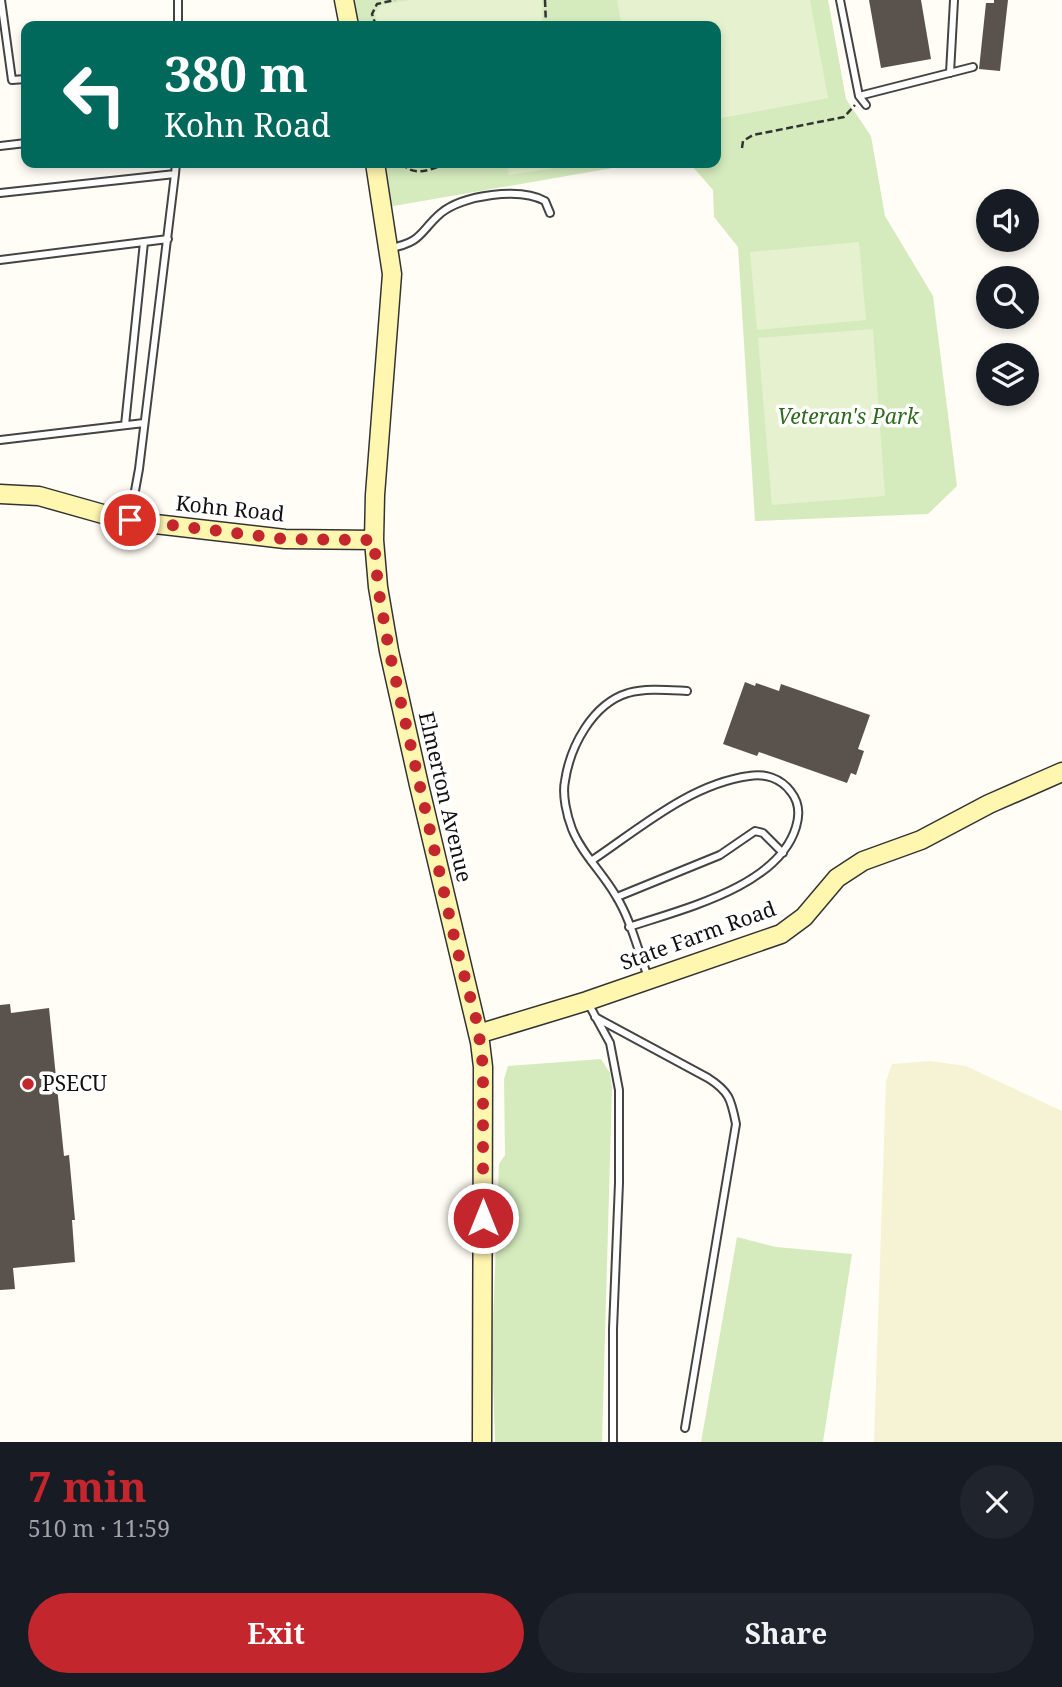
<!DOCTYPE html>
<html lang="en">
<head>
<meta charset="utf-8">
<style>
  body { margin:0; font-family:"Noto Serif",serif; background:#20242c; color:#f1f3f6; height:100vh; display:flex; flex-direction:column; font-size:26px; white-space:nowrap }
  * { box-sizing:border-box; margin:0 }
  p { font-size:23px; color:#9ea1a6 }
  .icon { flex:none; width:38px; height:38px; fill:none; stroke:currentColor; stroke-width:2; stroke-linecap:round; stroke-linejoin:round }
  .map { position:relative; height:1442px; overflow:hidden }
  .drawer { display:flex; flex-direction:column; background:#171b24; flex:1 }
  .drawer>* { flex:none }
  .hud { position:absolute; left:21px; top:21px; width:700px; height:147px; border-radius:14px; box-shadow:0 4px 10px #0003; background:#00695c; color:#fff; overflow:hidden }
  .fabs { position:absolute; left:976px; top:189px; display:grid; gap:14px }
  .fabs a { display:grid; place-items:center; width:63px; height:63px; border-radius:50%; background:#171b24; box-shadow:0 4px 10px #0003; font-size:35px }
  .pin { position:absolute; display:grid; place-items:center; width:60px; height:60px; color:#fff; margin:-30px; border:4px solid #fff; border-radius:50%; box-shadow:0 2px 7px #0007 }
  .me { position:absolute; width:77px; margin:-38px; rotate:0deg; stroke-linejoin:round; filter:drop-shadow(0 0 5px #0008) }
  .turn { display:flex; align-items:center; gap:24px; height:147px; padding:0 28px; font-size:32px }
  .turn .icon { width:91px; height:91px; stroke-width:2.5 }
  .turn b { display:block; font-size:49px; line-height:60px }
  .round { display:grid; place-items:center; flex:none; width:74px; height:74px; border-radius:37px; background:#20242c }
  .overview { display:flex; align-items:center; justify-content:space-between; height:119px; padding:0 28px }
  h1 { font-size:42px; font-weight:700; line-height:52px; color:#c4262e }
  .primary-button { display:flex; gap:14px; margin-top:auto; padding:14px 28px }
  .primary-button a { flex:1; height:80px; border-radius:42px; background:#c4262e; color:#fff; font-size:28px; font-weight:700; line-height:80px; text-align:center }
  .primary-button a+a { background:#20242c; color:#f1f3f6 }
  .map>svg:first-child { display:block }
  .farmland { fill:#f6f3d4 }
  .green { fill:#d5ebbd }
  .pitch { fill:#e6f2cf }
  .building { fill:#5a524d }
  .lines { fill:none; stroke-linecap:round; stroke-linejoin:round }
  .lane-casing { stroke:#444; stroke-width:10 }
  .secondary-casing { stroke:#333; stroke-width:21 }
  .path { stroke:#333; stroke-width:2.5; stroke-dasharray:7 3.5; stroke-linecap:butt }
  .lane { stroke:#fff; stroke-width:6 }
  .secondary { stroke:#fff6b0; stroke-width:18 }
  .route { stroke:#c4262e; stroke-width:12; stroke-dasharray:0 21.6 }
  .poi-dot { fill:#c4262e; stroke:#fff; stroke-width:2.5 }
  .labels { text-anchor:middle; stroke-width:7; stroke-linejoin:round; paint-order:stroke }
  .park-label { font-size:21px; font-style:italic; fill:#2f6b1f; stroke:#fff }
  .street-label { font-size:21px; fill:#111; stroke:#fff }
  .poi-label { font-size:21px; fill:#111; stroke:#fff; text-anchor:start }
</style>
</head>
<body>
<div class="map">
<svg width="1062" height="1442" viewBox="0 0 1062 1442">
  <rect width="100%" height="100%" fill="#fffdf5"/>
  <!-- farmland -->
  <path class="farmland" d="M930,1061L966,1066L1062,1111V1442H874L886,1081L892,1064Z"/>
  <!-- green -->
  <path class="green" d="M350,0H828L846,99L871,136L885,216L933,296L957,486L928,514L755,521L738,247L714,217L713,190L692,166L680,163H716V26H355Z
    M380,163H641L388,207Z
    M601,1059L610,1073L612,1088L602,1442H495L492,1349L499,1164L505,1155L504,1079L508,1066Z
    M737,1237L776,1247L852,1254L823,1442H701Z"/>
  <!-- pitch -->
  <path class="pitch" d="M411,0H542V26H378L375,13L381,5Z
    M617,0H810L828,98L716,119V26H622Z
    M507,163H561V167L509,175Z
    M859,242L866,320L757,330L750,252Z
    M873,329L885,496L772,505L758,338Z"/>
  <!-- building -->
  <path class="building" d="M869,0H921L931,59L881,68Z
    M994,0H1008L1000,71L979,69L986,3H994Z
    M745,682L755,686L756,683L779,691L781,684L870,715L858,749L864,751L856,775L851,773L847,783L759,752L757,756L723,744Z
    M10,1004L11,1013L49,1008L64,1156L69,1155L75,1220H72L75,1262L13,1268L15,1289L0,1290V1005Z"/>
  <g class="lines">
    <defs>
      <path id="lane" d="M1,0L12,80L26,79
        M840,0L859,96L866,105
        M178,26V0
        M950,73L954,0
        M859,96L973,67
        M0,146L26,143
        M175,174L176,163
        M0,193L175,174L139,469L130,518
        M390,248C422,243 420,231 441,213C463,195 520,187 545,201L550,213
        M0,260L168,239
        M125,425L144,242
        M0,440L144,423
        M591,861C639,829 690,784 749,776C764,773 781,778 791,792C799,802 800,814 796,827C778,887 682,909 629,927
        M617,897L720,855L755,831L763,833L783,853
        M648,977C638,951 631,920 616,896C603,873 582,854 572,829C567,816 562,795 565,781C570,747 592,704 628,693C646,688 667,690 687,691
        M588,1003L610,1043L619,1090V1183L613,1329V1442
        M595,1017L708,1078C730,1092 731,1100 736,1124L685,1428"/>
      <path id="secondary" d="M344,0L349,26
        M375,163L392,274L375,495L374,540L378,587L389,651L419,785L480,1042L483,1067L482,1442
        M0,494L39,496L110,516L155,524L285,539L374,540
        M478,1034L587,1001L781,934L804,917L837,878L863,861L921,840L989,804L1062,772"/>
    </defs>
    <!-- lane casing -->
    <use href="#lane" class="lane-casing"/>
    <!-- secondary casing -->
    <use href="#secondary" class="secondary-casing"/>
    <!-- path -->
    <path class="path" d="M545,0L546,26
      M376,26L372,14L377,4L395,0
      M742,148L743,141L753,135L844,117L855,105
      M402,163C413,178 433,169 448,163"/>
    <!-- lane -->
    <use href="#lane" class="lane"/>
    <!-- secondary -->
    <use href="#secondary" class="secondary"/>
  </g>
  <g class="lines">
    <!-- route -->
    <path class="route" d="M130,520L285,539L374,540L378,587L389,650L456,945L478,1026L483,1067V1218"/>
  </g>
  <!-- markers -->
  <circle class="poi-dot" cx="28" cy="1084" r="7"/>
  <g class="labels">
    <!-- park labels -->
    <g class="park-label">
      <text x="848" y="424">Veteran's Park</text>
    </g>
    <!-- street labels -->
    <g class="street-label">
      <text transform="translate(230 509) rotate(6)" y="7">Kohn Road</text>
      <text transform="translate(445 797) rotate(77)" y="7">Elmerton Avenue</text>
      <text transform="translate(698 936) rotate(-20)" y="7">State Farm Road</text>
    </g>
    <!-- poi labels -->
    <g class="poi-label">
      <text x="42" y="1091">PSECU</text>
    </g>
  </g>
</svg>
<div class="fabs">
<a><svg class="icon" aria-label="sound" viewBox="0 0 24 24"><path d="M4 9h4l5-4v14l-5-4H4zM17 9q2 3 0 6"/></svg></a>
<a><svg class="icon" aria-label="search" viewBox="0 0 24 24"><circle cx="10" cy="10" r="6"/><path d="M15 15l6 6"/></svg></a>
<a><svg class="icon" aria-label="layers" viewBox="0 0 24 24"><path d="M12 4l9 5-9 5-9-5zM3 14l9 5 9-5"/></svg></a>
</div>
<div class="pin" style="left:130px;top:520px;background:#d93025"><svg class="icon" aria-label="arrive" viewBox="0 0 24 24"><path d="M6 21V4h12l-3 4 3 4H6"/></svg></div>
<svg class="me" style="left:483px;top:1218px" viewBox="-20 -20 40 40"><circle r="17" fill="#c4262e" stroke="#fff" stroke-width="3"/><path d="M0-11L8 9 0 5-8 9z" fill="#fff"/></svg>
<div class="hud">
<div class="turn"><svg class="icon" aria-label="left" viewBox="0 0 24 24"><path d="M17 20v-9H6M10 6l-5 5 5 5"/></svg><div><b>380 m</b>Kohn Road</div></div>
</div>
</div>
<section class="drawer">
<div class="overview"><div><h1>7 min</h1><p>510 m · 11:59</p></div><a class="round"><svg class="icon" aria-label="close" viewBox="0 0 24 24"><path d="M6 6l12 12M18 6L6 18"/></svg></a></div>
<div class="primary-button"><a>Exit</a><a>Share</a></div>
</section>
</body>
</html>
